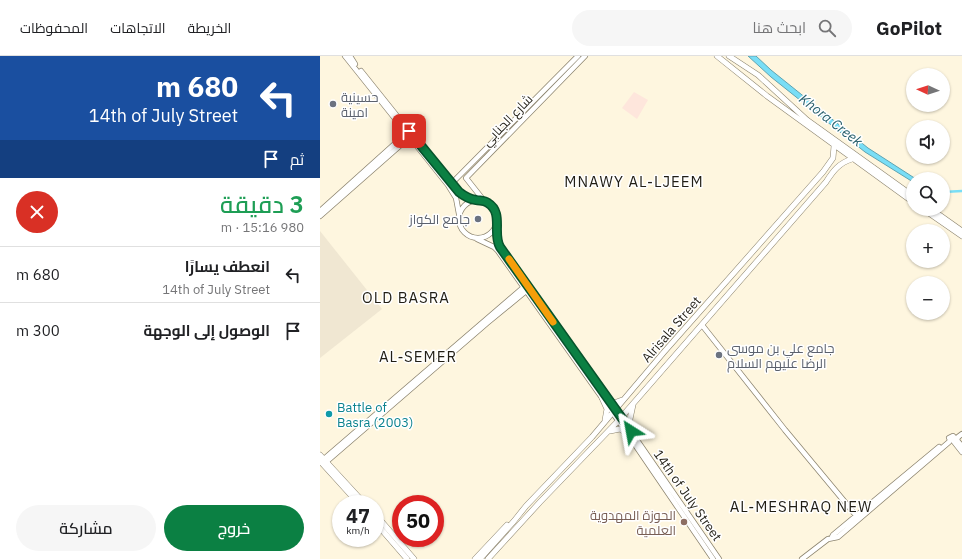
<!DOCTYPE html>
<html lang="ar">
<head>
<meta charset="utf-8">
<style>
  body { margin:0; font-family:"IBM Plex Sans",Cairo,sans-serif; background:#f6f6f6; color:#202124; direction:rtl; height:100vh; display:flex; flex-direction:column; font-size:15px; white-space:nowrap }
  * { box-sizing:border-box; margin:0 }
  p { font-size:13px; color:#757577 }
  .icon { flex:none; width:22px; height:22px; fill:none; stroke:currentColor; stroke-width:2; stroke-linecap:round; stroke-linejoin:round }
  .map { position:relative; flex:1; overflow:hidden; direction:ltr }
  .panel { display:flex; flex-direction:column; background:#fff; width:320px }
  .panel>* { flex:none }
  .guide { background:#1a4fa0; color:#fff; overflow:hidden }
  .needle { width:26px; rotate:273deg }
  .controls { position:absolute; left:586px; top:12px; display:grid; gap:8px }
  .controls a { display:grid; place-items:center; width:44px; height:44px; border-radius:50%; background:#fff; box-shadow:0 1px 3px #0004; font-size:20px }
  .speed { position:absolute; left:12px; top:439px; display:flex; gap:8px; font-size:20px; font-weight:700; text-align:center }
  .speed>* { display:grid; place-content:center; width:52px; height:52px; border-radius:50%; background:#fff; box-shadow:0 1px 3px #0004; line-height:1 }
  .speed small { font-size:10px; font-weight:400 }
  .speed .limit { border:6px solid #d22; background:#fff; color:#111 }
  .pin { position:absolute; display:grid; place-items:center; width:34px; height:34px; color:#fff; margin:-17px; border-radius:8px; box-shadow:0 2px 6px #0006 }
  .me { position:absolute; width:44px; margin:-22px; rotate:326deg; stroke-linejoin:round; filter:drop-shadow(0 0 3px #0008) }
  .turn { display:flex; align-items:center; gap:14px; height:84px; padding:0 16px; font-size:18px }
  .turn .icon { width:52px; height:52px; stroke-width:2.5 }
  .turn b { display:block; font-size:28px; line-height:34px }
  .then { display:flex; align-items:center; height:38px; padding:0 16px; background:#0003; gap:8px; font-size:15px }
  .round { display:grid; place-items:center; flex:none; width:42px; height:42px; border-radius:21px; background:#f6f6f6 }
  .summary { display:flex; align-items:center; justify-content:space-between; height:68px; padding:0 16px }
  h1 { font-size:24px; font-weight:600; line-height:30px; color:#1e9e55 }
  .action { display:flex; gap:8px; margin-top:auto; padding:8px 16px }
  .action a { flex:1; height:46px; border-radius:24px; background:#0b8043; color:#fff; font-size:16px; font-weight:600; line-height:46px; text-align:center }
  .action a+a { background:#f6f6f6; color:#202124 }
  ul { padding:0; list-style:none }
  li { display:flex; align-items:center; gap:12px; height:56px; padding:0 16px; border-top:1px solid #e0e0e0 }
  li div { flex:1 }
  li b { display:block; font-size:15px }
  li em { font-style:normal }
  header { display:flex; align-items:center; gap:24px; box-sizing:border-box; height:56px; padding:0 20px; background:#fff; border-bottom:1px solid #e0e0e0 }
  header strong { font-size:19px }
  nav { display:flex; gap:22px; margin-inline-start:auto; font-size:14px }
  .search { width:280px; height:36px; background:#f6f6f6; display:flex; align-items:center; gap:10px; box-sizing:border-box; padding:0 14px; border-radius:22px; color:#757577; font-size:15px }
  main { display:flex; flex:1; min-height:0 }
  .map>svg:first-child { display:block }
  .commercial { fill:#f0e7d2 }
  .education { fill:#fee6dc }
  .water { fill:#79def6; stroke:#5fa4b2 }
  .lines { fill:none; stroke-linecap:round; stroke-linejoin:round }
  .canal { stroke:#79def6; stroke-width:2.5 }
  .secondary-casing { stroke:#8c846f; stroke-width:6 }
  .primary-casing { stroke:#8c846f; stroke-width:6 }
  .secondary { stroke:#fff; stroke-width:4.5 }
  .primary { stroke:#fff; stroke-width:5 }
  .route-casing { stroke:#07532c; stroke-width:10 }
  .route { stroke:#0b8043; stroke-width:7 }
  .slow { stroke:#f59e0b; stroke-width:7 }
  .worship-dot { fill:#6b7280; stroke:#fff; stroke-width:1.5 }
  .culture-dot { fill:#0f9aa8; stroke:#fff; stroke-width:1.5 }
  .education-dot { fill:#8d6e63; stroke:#fff; stroke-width:1.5 }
  .labels { text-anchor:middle; stroke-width:3; stroke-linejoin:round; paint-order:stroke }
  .worship-label { font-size:13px; fill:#5b616d; stroke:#fff; text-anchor:start }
  .street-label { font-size:13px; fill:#211e15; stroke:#fff }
  .culture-label { font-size:13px; fill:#0d838f; stroke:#fff; text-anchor:start }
  .education-label { font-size:13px; fill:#785e54; stroke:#fff; text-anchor:end }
  .water-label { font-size:14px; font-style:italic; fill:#28606d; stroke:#fff }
  .quarter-label { font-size:15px; letter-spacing:1px; fill:#211e15; stroke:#fff }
</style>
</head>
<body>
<header>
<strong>GoPilot</strong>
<div class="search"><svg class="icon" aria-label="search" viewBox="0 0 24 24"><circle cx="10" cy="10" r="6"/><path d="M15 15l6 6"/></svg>ابحث هنا</div>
<nav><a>الخريطة</a><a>الاتجاهات</a><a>المحفوظات</a></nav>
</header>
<main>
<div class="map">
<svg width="642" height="503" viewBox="0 0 642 503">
  <rect width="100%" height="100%" fill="#fef6df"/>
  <!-- commercial -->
  <path class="commercial" d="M0,175L62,253L0,302Z"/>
  <!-- education -->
  <path class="education" d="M314,36L328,44L317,63L302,52Z"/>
  <!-- water -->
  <path class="water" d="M428,0H436L451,14L548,92L596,123H593V126L545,96L451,21Z"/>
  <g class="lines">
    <!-- canal -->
    <path class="canal" d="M623,136L642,135"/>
    <defs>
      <path id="secondary" d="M25,0L128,129L136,142L139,158
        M30,0L35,8
        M41,15L105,95
        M77,86L80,76L78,68
        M113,106C126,121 136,138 155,144
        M131,128L258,0
        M139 163a19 19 0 1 1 38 0a19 19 0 1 1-38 0Z
        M165,146L146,122L265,0
        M0,155L88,76
        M0,160L92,79
        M177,168V184L180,191L236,271L272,319L399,503
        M157,183L174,191L178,195L307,377L393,503
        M382,269L465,374L539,463
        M629,382L633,380L642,390
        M631,382L642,396
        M637,384L638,381L642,378
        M4,403L204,231
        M6,406L167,267L206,235
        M512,481L513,479L619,391
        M482,503L508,483L518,481L629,386L631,382"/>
      <path id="primary" d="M397,0L447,40L593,146
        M409,0L438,19L487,64L593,140
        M603,153L642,180
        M611,153L642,175
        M282,342L287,353L285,364
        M289,343L294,347L302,344
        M290,375L300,373L307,377
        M311,375L310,363L313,349
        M0,399L45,448
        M0,405L39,448
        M55,458L94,503
        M55,466L87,503
        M155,503L187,469
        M160,503L194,465L206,450L272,381L344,296L503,116L513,102L514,90
        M168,503L220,446L298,365L506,126C513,115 519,107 532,103"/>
    </defs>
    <!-- secondary casing -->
    <use href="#secondary" class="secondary-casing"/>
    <!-- primary casing -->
    <use href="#primary" class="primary-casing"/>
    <!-- secondary -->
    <use href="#secondary" class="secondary"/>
    <!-- primary -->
    <use href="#primary" class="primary"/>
  </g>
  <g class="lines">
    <defs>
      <path id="route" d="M89,75L139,136C144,140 149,143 156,144C160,145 164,144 168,147C184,157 172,177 180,191L311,375"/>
    </defs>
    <!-- route casing -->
    <use href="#route" class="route-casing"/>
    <!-- route -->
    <use href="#route" class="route"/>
    <!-- slow -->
    <path class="slow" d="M189,203L233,266"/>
  </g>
  <!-- markers -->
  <g class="worship-dot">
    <circle cx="13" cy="48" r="4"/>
    <circle cx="158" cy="163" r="4"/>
    <circle cx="399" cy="299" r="4"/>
  </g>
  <circle class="culture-dot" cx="9" cy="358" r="4"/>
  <circle class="education-dot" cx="364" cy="466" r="4"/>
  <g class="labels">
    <!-- worship labels -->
    <g class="worship-label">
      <text x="21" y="46">حسينية<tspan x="21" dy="15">امينة</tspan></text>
      <text x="150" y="168" text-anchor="end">جامع الكواز</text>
      <text x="407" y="297">جامع علي بن موسى<tspan x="407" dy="15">الرضا عليهم السلام</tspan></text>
    </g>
    <!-- street labels -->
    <g class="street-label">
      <text transform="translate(187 64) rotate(-46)" y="5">شارع الجنابي</text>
      <text transform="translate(351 273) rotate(-49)" y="5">Alrisala Street</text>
      <text transform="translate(368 439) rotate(55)" y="5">14th of July Street</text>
    </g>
    <!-- culture labels -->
    <g class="culture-label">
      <text x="17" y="356">Battle of<tspan x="17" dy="15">Basra (2003)</tspan></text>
    </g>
    <!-- education labels -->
    <g class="education-label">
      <text x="356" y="464">الحوزة المهدوية<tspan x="356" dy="15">العلمية</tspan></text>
    </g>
    <!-- water labels -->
    <g class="water-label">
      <text transform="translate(511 64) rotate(38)" y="5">Khora Creek</text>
    </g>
    <!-- quarter labels -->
    <g class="quarter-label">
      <text x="314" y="131">MNAWY AL-LJEEM</text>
      <text x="86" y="247">OLD BASRA</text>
      <text x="98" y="306">AL-SEMER</text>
      <text x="481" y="456">AL-MESHRAQ NEW</text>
    </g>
  </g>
</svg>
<div class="controls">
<a><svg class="needle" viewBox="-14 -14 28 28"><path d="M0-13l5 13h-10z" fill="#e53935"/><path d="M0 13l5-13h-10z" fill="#757577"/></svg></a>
<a><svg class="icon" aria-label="sound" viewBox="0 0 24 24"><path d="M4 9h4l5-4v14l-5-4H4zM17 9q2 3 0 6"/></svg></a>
<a><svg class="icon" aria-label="search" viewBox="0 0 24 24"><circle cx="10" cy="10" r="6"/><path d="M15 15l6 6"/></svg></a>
<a>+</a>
<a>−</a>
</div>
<div class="speed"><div>47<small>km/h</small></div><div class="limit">50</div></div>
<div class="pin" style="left:89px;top:75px;background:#d93025"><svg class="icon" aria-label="arrive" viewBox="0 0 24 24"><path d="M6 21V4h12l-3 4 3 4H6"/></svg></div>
<svg class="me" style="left:311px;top:375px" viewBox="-20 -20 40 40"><path d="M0-17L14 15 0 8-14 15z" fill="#0b8043" stroke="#fff" stroke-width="4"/></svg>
</div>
<section class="panel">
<div class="guide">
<div class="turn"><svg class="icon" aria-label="left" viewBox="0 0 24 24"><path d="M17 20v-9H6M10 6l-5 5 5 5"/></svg><div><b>680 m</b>14th of July Street</div></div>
<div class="then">ثم<svg class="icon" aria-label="arrive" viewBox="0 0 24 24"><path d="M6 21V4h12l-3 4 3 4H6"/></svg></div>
</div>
<div class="summary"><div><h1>3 دقيقة</h1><p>980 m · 15:16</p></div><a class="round" style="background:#d93025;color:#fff"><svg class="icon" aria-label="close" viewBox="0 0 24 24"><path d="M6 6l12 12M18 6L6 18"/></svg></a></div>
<ul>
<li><svg class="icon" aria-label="left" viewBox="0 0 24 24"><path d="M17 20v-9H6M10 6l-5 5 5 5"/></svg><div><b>انعطف يسارًا</b><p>14th of July Street</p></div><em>680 m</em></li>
<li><svg class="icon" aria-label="arrive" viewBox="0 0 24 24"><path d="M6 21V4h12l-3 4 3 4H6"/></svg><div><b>الوصول إلى الوجهة</b></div><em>300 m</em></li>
</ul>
<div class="action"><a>خروج</a><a>مشاركة</a></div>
</section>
</main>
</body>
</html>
